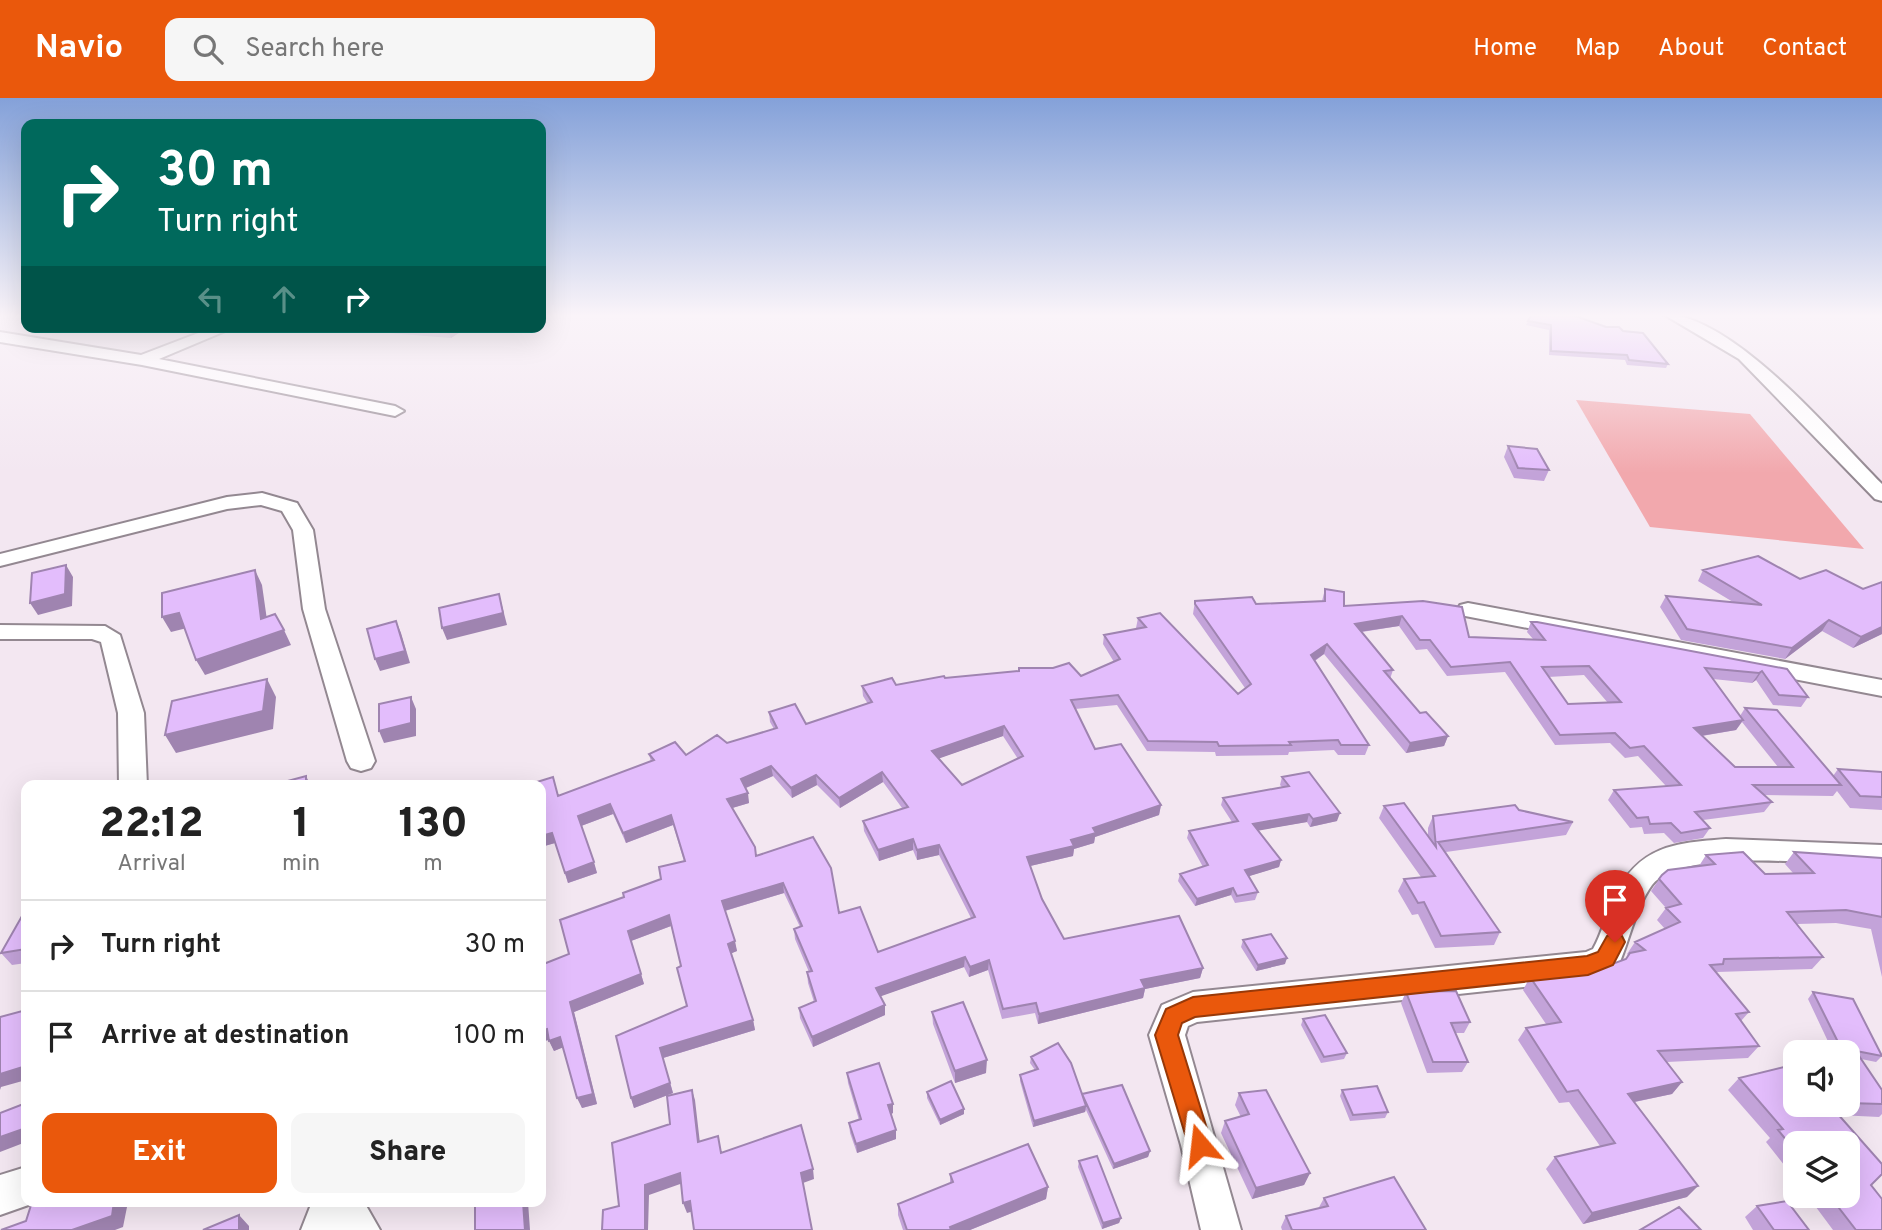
<!DOCTYPE html>
<html lang="en">
<head>
<meta charset="utf-8">
<style>
  body { margin:0; font-family:Overpass,sans-serif; background:#f6f6f6; color:#222; height:100vh; display:flex; flex-direction:column; font-size:26px; white-space:nowrap }
  * { box-sizing:border-box; margin:0 }
  p { font-size:23px; color:#767676 }
  .icon { flex:none; width:38px; height:38px; fill:none; stroke:currentColor; stroke-width:2; stroke-linecap:round; stroke-linejoin:round }
  .map { position:relative; flex:1; overflow:hidden }
  .drawer { position:absolute; left:21px; top:682px; width:525px; height:427px; display:flex; flex-direction:column; background:#fff; border-radius:14px; box-shadow:0 7px 28px #0002 }
  .drawer>* { flex:none }
  .hud { position:absolute; left:21px; top:21px; width:525px; height:214px; border-radius:14px; box-shadow:0 7px 28px #0002; background:#00695c; color:#fff; overflow:hidden }
  .controls { position:absolute; left:1783px; top:942px; display:grid; gap:14px }
  .controls a { display:grid; place-items:center; width:77px; height:77px; border-radius:14px; background:#fff; box-shadow:0 7px 28px #0002; font-size:35px }
  .pin { position:absolute; display:grid; place-items:center; width:60px; height:60px; color:#fff; margin:-72px -30px; border-radius:50% 50% 50% 0; rotate:-45deg; box-shadow:0 0 7px #0007 }
  .pin .icon { rotate:45deg }
  .me { position:absolute; width:77px; margin:-38px; rotate:343deg; stroke-linejoin:round; filter:drop-shadow(0 0 5px #0008) }
  .turn { display:flex; align-items:center; gap:24px; height:147px; padding:0 21px; font-size:32px }
  .turn .icon { width:91px; height:91px; stroke-width:2.5 }
  .turn b { display:block; font-size:49px; line-height:60px }
  .lanes { display:flex; align-items:center; height:66px; padding:0 21px; background:#0003; justify-content:center; gap:35px; direction:ltr }
  .lanes .off { opacity:.35 }
  .eta { display:flex; justify-content:space-evenly; align-items:center; height:119px; text-align:center }
  .eta b { font-size:42px; font-weight:800; line-height:49px }
  .action { display:flex; gap:14px; margin-top:auto; padding:14px 21px }
  .action a { flex:1; height:80px; border-radius:14px; background:#ea580c; color:#fff; font-size:28px; font-weight:800; line-height:80px; text-align:center }
  .action a+a { background:#f6f6f6; color:#222 }
  ul { padding:0; list-style:none }
  li { display:flex; align-items:center; gap:21px; height:91px; padding:0 21px; border-top:2px solid #e0e0e0 }
  li div { flex:1 }
  li b { display:block; font-size:26px }
  li em { font-style:normal }
  header { display:flex; align-items:center; gap:42px; box-sizing:border-box; height:98px; padding:0 35px; background:#ea580c; color:#fff }
  header strong { font-size:33px }
  nav { display:flex; gap:38px; margin-inline-start:auto; font-size:24px }
  .search { width:490px; height:63px; background:#f6f6f6; display:flex; align-items:center; gap:18px; box-sizing:border-box; padding:0 24px; border-radius:14px; color:#767676; font-size:26px }
  .map>svg:first-child { display:block }
  .green { fill:#f2a8ad }
  .lines { fill:none; stroke-linecap:round; stroke-linejoin:round }
  .street-casing { stroke:#938891; stroke-width:4 }
  .street { fill:#fff; fill-rule:evenodd }
  .wall { fill:#c3a3d9; fill-rule:evenodd }
  .shaded-wall { fill:#9f84b0 }
  .building { fill:#e3bdfc; stroke:#9f84b0; stroke-width:2; fill-rule:evenodd }
  .route { fill:#ea580c; stroke:#983908; stroke-width:2 }
</style>
</head>
<body>
<header>
<strong>Navio</strong>
<div class="search"><svg class="icon" aria-label="search" viewBox="0 0 24 24"><circle cx="10" cy="10" r="6"/><path d="M15 15l6 6"/></svg>Search here</div>
<nav><a>Home</a><a>Map</a><a>About</a><a>Contact</a></nav>
</header>
<div class="map">
<svg width="1882" height="1132" viewBox="0 0 1882 1132">
  <rect width="100%" height="100%" fill="#f3e7f1"/>
  <!-- green -->
  <path class="green" d="M1576,302L1750,316L1864,451L1650,429Z"/>
  <g class="lines">
    <defs>
      <path id="street" d="M1663,216C1733,216 1833,337 1882,386V403L1875,401L1739,261Z
        M214,229H235L159,261L395,308L404,313L395,318L142,267L0,244V234L141,257Z
        M262,395L297,405L313,432L325,511L375,663L371,670L361,673L351,670L347,663L303,511L293,432L282,413L261,407L227,411L0,468V456L227,399Z
        M1468,505L1882,582V598L1460,517L1457,512L1460,507Z
        M0,527L105,528L120,537L144,615L147,688H119L118,615L101,544L92,541H0Z
        M1726,741L1882,747V771C1834,766 1683,748 1652,787C1635,810 1629,845 1617,871L1588,882L1197,924L1188,928L1185,937L1241,1132H1201L1181,1047L1149,937L1162,907L1193,894L1586,854L1593,851C1602,835 1606,817 1614,800C1638,748 1674,745 1726,741Z
        M26,1069V1104H37L0,1117V1077Z
        M312,1104H364L380,1132H301Z"/>
    </defs>
    <!-- street casing -->
    <use href="#street" class="street-casing"/>
    <!-- street -->
    <use href="#street" class="street"/>
  </g>
  <!-- wall -->
  <path class="wall" d="M1570,217L1623,233L1668,266L1666,270L1627,267L1625,262L1549,257V232L1526,227L1528,223Z
    M359,229H468L451,240L389,235Z
    M1508,348L1549,372L1544,383L1514,380L1504,359Z
    M1703,472L1800,481L1863,491L1882,484V536L1853,550L1822,533L1785,561L1681,542L1660,509L1666,498L1733,504L1698,483Z
    M1325,491L1344,508L1423,503L1469,539L1533,541L1527,534L1531,524L1787,571L1808,599L1801,609L1773,607L1756,582L1752,585L1713,581L1740,618L1745,610L1833,678L1838,671L1882,674V712L1850,710L1837,693L1833,698L1764,697L1772,704L1764,714L1703,722L1710,730L1703,740L1674,745L1664,735L1644,736L1642,729L1630,730L1608,702L1614,692L1666,688L1638,658L1625,660L1610,645L1555,647L1505,574L1447,578L1427,551L1416,552L1399,528L1362,534L1393,572L1390,581L1420,615L1448,638L1444,648L1406,655L1324,556L1315,563L1369,647L1365,657H1338L1334,652L1289,654L1288,657L1216,658L1215,654L1147,653L1117,607L1075,611L1095,651L1161,707L1159,717L1095,739L1094,745L1074,751L1073,758L1030,768L1042,801L1064,841L1203,870L1200,880L1145,891L1143,900L1038,926L1035,915L1002,921L988,872L969,879L964,869L880,898L885,907V917L813,949L800,920L799,910L814,904L808,885L807,874H809L795,841L794,831L800,829L784,795L725,813L737,853L731,855L753,922L755,932L663,960L673,995L634,1010L631,1000L687,908L681,868L671,828L631,843L644,886L574,914L597,1006L582,1010L563,949L554,953L549,942L541,944V867L569,856L624,799L661,781L684,763L673,727L626,745L613,716L581,728L597,775L568,785L555,745L541,749L559,698L651,664L649,656L686,657L774,631L770,624L769,614L806,626L868,606L863,598L862,588L896,587L945,580L1081,578L1114,564L1103,546L1104,537L1137,531L1136,530L1138,520L1238,596L1245,590L1193,516L1195,503L1256,506L1322,503ZM1584,577L1608,605L1568,606L1548,579ZM1742,624L1778,669H1735L1702,638L1736,632ZM1003,638L1018,661L962,687L939,660ZM773,678L792,700L817,687L840,710L883,684L902,710L863,723L864,733L879,763L913,752L917,762L939,757L971,820L878,854L839,815L756,758L732,710L749,705L746,690Z
    M1282,679L1337,723L1310,729L1307,724L1258,732L1281,762L1279,769L1249,778L1258,794L1255,802L1235,805L1231,797L1195,808L1178,783L1180,776L1203,769L1187,740L1189,733L1232,724L1221,707L1223,700L1282,689L1280,687Z
    M1384,708L1428,738V730L1433,718L1519,712L1573,724L1566,737L1446,754L1500,834L1494,847L1435,850L1418,816L1412,817L1398,793L1404,781L1421,779L1379,720Z
    M1794,754L1882,760V879L1871,831L1836,825L1797,826L1823,859L1812,871L1717,874V875L1749,914L1741,923L1759,948L1748,960L1667,964L1682,984L1672,996L1635,1004L1687,1099L1583,1126L1546,1071L1555,1059L1600,1048L1569,1004L1559,1005L1518,942L1526,930L1546,926L1523,892L1530,879L1596,872L1625,862L1628,857L1627,856L1635,844L1665,831L1657,822L1666,810L1651,793L1662,777L1699,768L1706,757L1765,776L1793,775L1785,766Z
    M26,811V865L12,867L1,855Z
    M1243,842L1285,866L1256,873L1241,849Z
    M1406,894L1470,924L1464,935H1455L1468,964L1462,974L1427,975L1401,905Z
    M1813,894L1882,958L1876,964L1861,961L1882,992V1016L1879,1019L1838,1017L1871,1087L1882,1132H1833L1807,1097H1848L1796,1045V1082L1766,1044L1770,1040L1728,992L1739,980L1796,1006H1848V954H1833L1808,901Z
    M932,914L986,975L955,985L933,926Z
    M1303,921L1347,955L1344,961L1321,965L1301,927Z
    M1031,959L1082,996L1150,1053L1148,1059L1113,1071L1086,1012L1085,1014L1033,1029L1020,983V977L1035,972L1030,965Z
    M847,975L893,1015L891,1016L896,1041L857,1055L850,1035L849,1025L859,1022L848,985Z
    M1342,992L1388,1014L1385,1020L1350,1023L1340,998Z
    M927,994L964,1011V1016L940,1027L927,1000Z
    M1239,995L1310,1075L1304,1087L1252,1101L1221,1035L1225,1023L1241,1019L1235,1007Z
    M1079,1063L1121,1120L1119,1125L1102,1131L1078,1069Z
    M950,1076L1048,1089L1046,1101L970,1132H903L898,1117V1106L950,1086Z
    M1324,1100L1426,1132H1282L1281,1129L1286,1118L1318,1111Z
    M1757,1108L1809,1132H1753L1745,1119Z"/>
  <!-- shaded-wall -->
  <path class="shaded-wall" d="M459,229H468L451,240L449,235Z
    M66,467L73,479L72,508L38,517L30,505Z
    M255,472L262,487L269,536L261,521Z
    M499,496L507,527L447,542L442,530Z
    M179,515L187,530L171,534L162,519Z
    M1402,518L1399,528L1352,535L1355,526Z
    M1829,522L1822,533L1785,561L1792,550Z
    M396,523L401,535L410,565L380,573L375,561Z
    M1882,529V536L1853,550L1861,539Z
    M284,532L291,547L205,577L196,562Z
    M1327,546L1324,556L1308,567L1311,557Z
    M1762,573L1756,582L1752,585L1759,575Z
    M267,581L276,599L273,631L176,655L165,637Z
    M411,599L416,611V638L384,645L379,633Z
    M1743,622L1736,632L1688,640L1694,630Z
    M1004,628L1003,638L932,663V653Z
    M1448,638L1444,648L1406,655L1410,645Z
    M771,668L773,678L743,691L741,681Z
    M882,674L883,684L840,710L839,700Z
    M816,677L817,687L792,700L791,690Z
    M306,678L311,688H306Z
    M748,695L749,705L729,711L727,701Z
    M610,706L613,716L581,728L578,718Z
    M1161,707L1159,717L1095,739L1094,745L1074,751L1073,758L1026,769L1027,759L1093,730Z
    M1340,715L1337,723L1310,729L1313,721Z
    M1309,716L1307,724L1251,734L1253,726Z
    M671,717L673,727L626,745L623,735Z
    M552,735L555,745L541,749V738Z
    M913,741V752L879,763L878,752Z
    M939,747V757L917,762V752Z
    M1281,762L1279,769L1243,780L1245,772Z
    M594,764L597,775L568,785L565,775Z
    M783,785L784,795L724,813L722,803Z
    M1233,790L1231,797L1195,808L1197,801Z
    M669,817L671,828L631,843L628,833Z
    M735,843L737,853L730,856L728,846Z
    M965,859L964,869L876,900V890Z
    M1287,860L1285,866L1256,873L1258,867Z
    M989,862L988,872L969,879L970,869Z
    M1203,870L1200,880L1145,891L1143,900L1038,926L1039,916L1141,882Z
    M641,876L644,886L574,914L597,1006L582,1010L577,1000L570,904Z
    M885,907V917L813,949L812,939Z
    M753,922L755,932L663,960L673,995L634,1010L631,1000L660,950Z
    M547,931L551,941L541,944V933Z
    M560,939L564,949L554,953L549,943Z
    M987,962L986,975L955,985V973Z
    M26,968V982L1,989L0,992V976Z
    M1682,984L1672,996L1619,1007L1628,996Z
    M692,992L695,1002L701,1054L698,1044Z
    M893,1006V1015L889,1017L888,1007Z
    M1086,1008L1085,1014L1033,1029L1034,1023Z
    M964,1011V1016L940,1027V1022Z
    M26,1030V1044L0,1054V1039Z
    M896,1032V1041L857,1055L856,1046Z
    M1150,1053L1148,1059L1113,1071L1114,1066Z
    M813,1071L814,1081L803,1085L801,1075Z
    M680,1075L683,1085L649,1097L648,1132H645V1087Z
    M1310,1075L1304,1087L1252,1101L1256,1090Z
    M1698,1088L1687,1099L1583,1126L1592,1115Z
    M1048,1089L1046,1101L970,1132H950V1129Z
    M690,1103L694,1113L687,1115L683,1105Z
    M114,1104H128L123,1129L115,1132H72Z
    M523,1104H528L530,1132H525Z
    M239,1117L249,1128V1132H239Z
    M1121,1120L1119,1125L1102,1131L1103,1125Z"/>
  <!-- building -->
  <path class="building" d="M1532,216H1570L1606,229H1619L1623,233L1643,235L1668,266L1629,262L1627,257L1551,253V227L1528,223Z
    M382,229H459L449,235Z
    M1508,348L1537,351L1549,372L1518,370Z
    M1758,458L1800,481L1826,472L1863,491L1882,484V529L1861,539L1829,522L1792,550L1687,531L1666,498L1762,507L1703,472Z
    M66,467L65,496L30,505L32,475Z
    M255,472L261,521L275,516L284,532L196,562L179,515L162,519V495Z
    M1325,491L1344,494V508L1423,503L1462,509L1469,539L1545,542L1531,524H1537L1787,571L1808,599L1779,597L1762,573L1759,575L1705,570L1743,622L1694,630L1735,669H1793L1745,610L1777,612L1841,687H1753L1772,704L1695,714L1710,730L1681,735L1671,725L1650,726L1648,719L1637,720L1614,692L1681,687L1644,648L1630,650L1615,635L1560,637L1510,564L1451,569L1430,542H1420L1402,518L1355,526L1393,572L1384,573L1420,615L1426,614L1448,638L1410,645L1327,546L1311,557L1369,647H1341L1338,642L1289,644L1291,647L1219,648L1217,644L1148,643L1118,597L1071,602L1095,651L1121,646L1161,707L1093,730L1096,735L1071,742L1074,748L1027,759L1042,801L1064,841L1179,818L1203,870L1141,882L1145,890L1039,916L1036,905L1003,911L989,862L970,869L965,859L876,890L885,907L812,939L799,910L816,903L807,874L812,873L794,831L802,828L783,785L722,803L735,843L728,846L753,922L660,950L670,985L631,1000L616,938L687,908L677,870L681,868L669,817L628,833L641,876L570,904L593,996L577,1000L560,939L549,943L547,931L541,933V867L569,856L560,822L624,799L623,795L661,781L659,769L685,763L671,717L623,735L610,706L578,718L594,764L565,775L552,735L541,738V688H524L553,679L558,698L654,662L649,656L675,644L686,657L717,637L727,645L777,630L769,614L795,606L806,626L872,604L862,588L892,580L896,587L944,578L945,580L1019,573V570H1053L1069,565L1081,578L1120,561L1104,537L1146,529L1138,520L1160,515L1238,596L1251,586L1195,506V503L1252,499L1256,506L1325,503ZM1589,568L1621,604L1568,606L1542,569ZM1004,628L1023,658L962,687L932,653ZM771,668L791,690L816,677L839,700L882,674L908,709L863,723L878,752L913,741L917,752L939,747L975,819L878,854L860,809L839,815L831,770L813,739L756,758L755,749L727,701L748,695L741,681Z
    M499,496L503,515L442,530L439,510Z
    M396,523L405,553L375,561L367,531Z
    M267,581L263,613L165,637L172,603Z
    M411,599V625L379,633V606Z
    M1838,671L1882,674V699L1860,698Z
    M1309,674L1340,715L1313,721L1309,716L1253,726L1281,762L1245,772L1258,794L1237,798L1233,790L1197,801L1180,776L1208,767L1189,733L1238,723L1223,700L1289,688L1282,679Z
    M306,678V688H269Z
    M1404,705L1436,749L1433,718L1515,707L1519,712L1573,724L1438,744L1500,834L1441,838L1424,804L1418,805L1404,781L1435,778L1384,708Z
    M1743,754L1765,776L1814,775L1794,754L1882,760V819L1846,812L1787,814L1823,859L1724,861L1723,866L1710,867L1749,914L1736,916L1759,948L1658,953L1682,984L1628,996L1698,1088L1592,1115L1555,1059L1615,1045L1578,992L1567,994L1526,930L1561,924L1530,879L1596,872L1626,861L1630,855L1645,852L1635,844L1680,824L1666,810L1681,806L1659,781L1662,777L1668,772L1715,766L1706,757Z
    M26,811V851L1,855Z
    M1271,836L1287,860L1258,867L1243,842Z
    M1456,893L1470,924L1451,925L1468,964H1433L1406,894Z
    M1813,894L1853,901L1882,958L1841,950Z
    M963,904L987,962L955,973L932,914Z
    M26,912V968L0,976V919Z
    M1325,917L1347,955L1324,959L1303,921Z
    M1058,945L1071,965L1082,996L1122,987L1150,1053L1114,1066L1082,996L1086,1008L1034,1023L1020,977L1038,971L1031,959Z
    M1848,954L1857,955L1882,992V1006L1848,1005Z
    M879,965L893,1006L888,1007L896,1032L856,1046L849,1025L861,1021L847,975Z
    M1796,966V1006H1829L1882,1066V1076L1871,1087L1882,1101V1132H1856L1829,1097H1848V1045H1796V1054L1778,1032L1783,1031L1739,980Z
    M951,983L964,1011L940,1022L927,994Z
    M1377,988L1388,1014L1353,1017L1342,992Z
    M692,992L698,1044L718,1038L721,1055L801,1027L813,1071L801,1075L812,1132H694L690,1103L683,1105L680,1075L645,1087V1132H602L603,1112L619,1108L612,1045L670,1026L667,998Z
    M1266,992L1310,1075L1256,1090L1225,1023L1249,1016L1239,995Z
    M26,1005V1030L0,1039V1015Z
    M1028,1046L1048,1089L950,1129L951,1132H907L898,1106L953,1084L950,1076Z
    M1097,1058L1121,1120L1103,1125L1079,1063Z
    M1394,1079L1426,1132H1292L1286,1118L1328,1108L1324,1100Z
    M1787,1103L1809,1132H1774L1757,1108Z
    M32,1104H114L112,1118L72,1132H1L26,1123Z
    M475,1104H523L525,1132H475Z
    M1679,1109L1701,1132H1640Z
    M239,1117V1132H203Z"/>
  <!-- sky -->
  <linearGradient id="sky" x2="0" y2="1"><stop stop-color="#84a1d9"/><stop offset="0.58" stop-color="#faf4f9"/><stop offset="1" stop-color="#faf4f9" stop-opacity="0"/></linearGradient>
  <rect width="1882" height="375" fill="url(#sky)"/>
  <!-- route -->
  <path class="route" d="M1615,835L1622,838L1625,844L1613,867L1588,877L1195,919L1182,925L1178,937L1212,1047L1209,1056L1200,1059L1191,1056L1155,937L1166,911L1193,899L1587,858L1598,854L1607,838Z"/>
</svg>
<div class="controls">
<a><svg class="icon" aria-label="sound" viewBox="0 0 24 24"><path d="M4 9h4l5-4v14l-5-4H4zM17 9q2 3 0 6"/></svg></a>
<a><svg class="icon" aria-label="layers" viewBox="0 0 24 24"><path d="M12 4l9 5-9 5-9-5zM3 14l9 5 9-5"/></svg></a>
</div>
<div class="pin" style="left:1615px;top:844px;background:#d93025"><svg class="icon" aria-label="arrive" viewBox="0 0 24 24"><path d="M6 21V4h12l-3 4 3 4H6"/></svg></div>
<svg class="me" style="left:1200px;top:1047px" viewBox="-20 -20 40 40"><path d="M0-17L14 15 0 8-14 15z" fill="#ea580c" stroke="#fff" stroke-width="4"/></svg>
<div class="hud">
<div class="turn"><svg class="icon" aria-label="right" viewBox="0 0 24 24"><path d="M7 20v-9h11M14 6l5 5-5 5"/></svg><div><b>30 m</b>Turn right</div></div>
<div class="lanes"><svg class="icon off" aria-label="left" viewBox="0 0 24 24"><path d="M17 20v-9H6M10 6l-5 5 5 5"/></svg><svg class="icon off" aria-label="ahead" viewBox="0 0 24 24"><path d="M12 20V5M6 11l6-6 6 6"/></svg><svg class="icon" aria-label="right" viewBox="0 0 24 24"><path d="M7 20v-9h11M14 6l5 5-5 5"/></svg></div>
</div>
<section class="drawer">
<div class="eta">
<div><b>22:12</b><p>Arrival</p></div>
<div><b>1</b><p>min</p></div>
<div><b>130</b><p>m</p></div>
</div>
<ul>
<li><svg class="icon" aria-label="right" viewBox="0 0 24 24"><path d="M7 20v-9h11M14 6l5 5-5 5"/></svg><div><b>Turn right</b></div><em>30 m</em></li>
<li><svg class="icon" aria-label="arrive" viewBox="0 0 24 24"><path d="M6 21V4h12l-3 4 3 4H6"/></svg><div><b>Arrive at destination</b></div><em>100 m</em></li>
</ul>
<div class="action"><a>Exit</a><a>Share</a></div>
</section>
</div>
</body>
</html>
